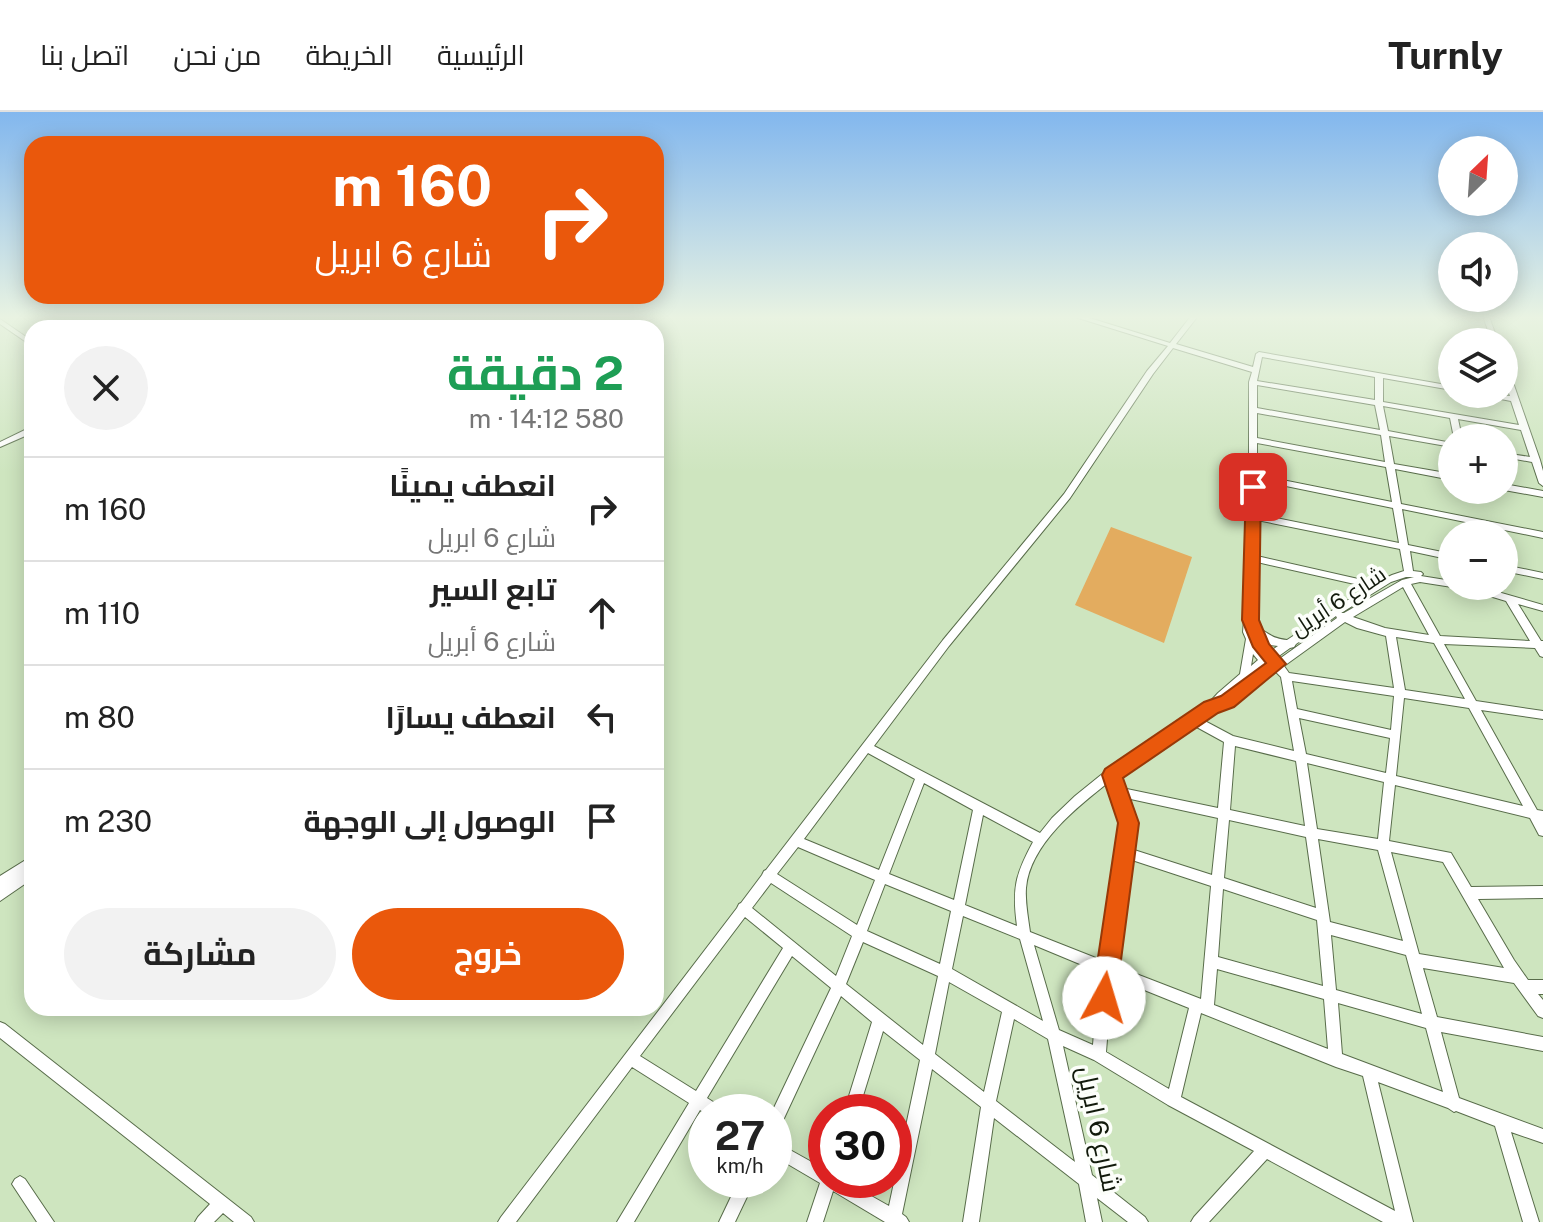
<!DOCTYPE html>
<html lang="ar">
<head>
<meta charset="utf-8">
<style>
  body { margin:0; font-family:"Public Sans",Cairo,sans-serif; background:#f2f2f2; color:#222; direction:rtl; height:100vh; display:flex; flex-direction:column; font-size:30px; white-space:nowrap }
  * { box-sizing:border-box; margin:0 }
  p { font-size:26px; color:#767676 }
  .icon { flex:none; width:44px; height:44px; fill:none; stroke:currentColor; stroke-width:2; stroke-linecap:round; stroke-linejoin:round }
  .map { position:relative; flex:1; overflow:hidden; direction:ltr }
  .details { position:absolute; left:24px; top:208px; width:640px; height:696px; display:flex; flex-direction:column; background:#fff; border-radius:24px; box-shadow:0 4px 20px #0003; direction:rtl }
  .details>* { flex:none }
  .hud { position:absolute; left:24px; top:24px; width:640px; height:168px; border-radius:24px; box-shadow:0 4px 20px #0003; direction:rtl; background:#ea580c; color:#fff; overflow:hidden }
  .needle { width:52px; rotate:25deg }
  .tools { position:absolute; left:1438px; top:24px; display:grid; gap:16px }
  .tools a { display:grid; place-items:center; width:80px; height:80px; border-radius:50%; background:#fff; box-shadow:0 4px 20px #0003; font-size:40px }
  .speed { position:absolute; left:688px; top:982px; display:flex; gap:16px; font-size:40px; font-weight:700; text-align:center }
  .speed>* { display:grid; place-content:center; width:104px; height:104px; border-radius:50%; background:#fff; box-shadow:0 4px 20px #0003; line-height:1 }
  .speed small { font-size:20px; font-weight:400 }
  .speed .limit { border:12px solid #d22; background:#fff; color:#111 }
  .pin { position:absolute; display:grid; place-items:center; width:68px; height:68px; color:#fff; margin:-34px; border-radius:16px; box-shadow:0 4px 12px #0006 }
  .me { position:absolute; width:88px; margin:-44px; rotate:6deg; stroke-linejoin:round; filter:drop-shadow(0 0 6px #0008) }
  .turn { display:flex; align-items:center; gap:28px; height:168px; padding:0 40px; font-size:36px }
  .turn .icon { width:104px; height:104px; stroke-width:2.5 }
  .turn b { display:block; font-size:56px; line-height:68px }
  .round { display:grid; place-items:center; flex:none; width:84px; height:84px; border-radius:42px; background:#f2f2f2 }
  .headline { display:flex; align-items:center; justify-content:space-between; height:136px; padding:0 40px }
  h1 { font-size:48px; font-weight:700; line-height:60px; color:#1e9e55 }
  .primary-button { display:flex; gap:16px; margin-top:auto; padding:16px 40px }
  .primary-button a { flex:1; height:92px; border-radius:48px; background:#ea580c; color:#fff; font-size:32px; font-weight:700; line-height:92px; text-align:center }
  .primary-button a+a { background:#f2f2f2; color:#222 }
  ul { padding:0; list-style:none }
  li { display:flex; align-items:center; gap:24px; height:104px; padding:0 40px; border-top:2px solid #e0e0e0 }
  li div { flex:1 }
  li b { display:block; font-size:30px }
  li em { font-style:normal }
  header { display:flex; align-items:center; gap:48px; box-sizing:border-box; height:112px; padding:0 40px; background:#fff; border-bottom:2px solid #e0e0e0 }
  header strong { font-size:38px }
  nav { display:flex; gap:44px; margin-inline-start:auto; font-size:28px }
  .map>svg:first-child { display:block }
  .green { fill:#e3ac5f }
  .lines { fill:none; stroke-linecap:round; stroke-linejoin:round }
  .minor-casing { stroke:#586c4a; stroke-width:2 }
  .minor { fill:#fff; fill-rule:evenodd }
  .route { fill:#ea580c; stroke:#983908; stroke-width:2 }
  .labels { text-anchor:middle; stroke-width:7; stroke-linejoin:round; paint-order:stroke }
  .street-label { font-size:22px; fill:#121a0c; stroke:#fcfefa }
  .near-street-label { font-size:26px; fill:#121a0c; stroke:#fcfefa }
</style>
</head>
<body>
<header>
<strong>Turnly</strong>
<nav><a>الرئيسية</a><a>الخريطة</a><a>من نحن</a><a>اتصل بنا</a></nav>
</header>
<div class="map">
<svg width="1543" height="1110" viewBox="0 0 1543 1110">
  <rect width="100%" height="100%" fill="#cee5bf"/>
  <!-- green -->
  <path class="green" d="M1111,415L1192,445L1164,531L1075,493Z"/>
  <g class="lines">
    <defs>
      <path id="minor" d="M648,204H656L637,216H629Z
        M1072,204H1083L1170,231L1191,204H1198L1176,232L1253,255L1256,242L1259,240L1452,274V278L1383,266V290L1519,313L1511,289L1485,284L1481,282L1510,284L1504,267V254L1508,256L1540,348L1543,359V374L1539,371L1532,350L1504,345V341L1530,345L1521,318L1458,307L1462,326H1454L1450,306L1383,294L1388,319L1452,331V335L1389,324L1394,352L1452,362V368L1395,357L1401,392L1543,420V426L1402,397L1408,433L1452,442V448L1410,439L1413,459L1421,460L1423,462L1421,464L1452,469V474H1455L1452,475L1420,470L1411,472L1440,524L1530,529L1506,489L1463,476L1461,474H1477L1543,493V499L1518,492L1541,529H1543V545L1540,544L1535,536L1444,532L1476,589L1543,599V607L1481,598L1537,698L1543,699V724L1539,723L1530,706L1395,673L1389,729L1451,741L1471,775L1543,774V786L1478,787L1514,848L1528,868H1543V882H1538L1543,888V906L1538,904L1514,871L1423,856L1437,905L1543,925V939L1441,920L1459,986L1543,1017V1031L1511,1020L1539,1110H1523L1495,1014L1456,999L1454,1000L1448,996L1378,970L1413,1110H1383L1267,1047L1209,1110H1191L1194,1105L1254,1039L1168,993L1094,948L1063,934L1092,1063L1145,1105L1148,1110H1128L1097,1086L1102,1110H1086L1079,1072L994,1006L979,1110H963L981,995L932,957L902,1102L906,1105L909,1110H885L833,1079L823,1110H807L820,1071L774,1044V1029L826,1058V1068H843L889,1094L920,948L883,919L858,1000H844L872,910L841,884L779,1017L774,1019V1000H772L831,876L792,844L707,986L721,995L723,1000H706V1002L700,998L634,1110H617L689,991L632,955L516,1110H498L501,1105L737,796L739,792L741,791L762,763L764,759L766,758L943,528L1064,382L1147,259L1168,234ZM1173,236L1252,260L1249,270V446L1243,520L1246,527L1240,562L1218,581L1207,593L1129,643L1101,663L1075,684L1052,706L1040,721L874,634L949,534L1070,386L1153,262ZM1262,245L1375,265V288L1257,269ZM1257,273L1375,293L1380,318L1257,296ZM1257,301L1381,323L1385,350L1257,326ZM1257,331L1386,355L1392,390L1257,363ZM1257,368L1393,396L1399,431L1257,402ZM1257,408L1400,437L1404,459L1392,463L1376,471L1257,444ZM1257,450L1368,475L1287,528C1268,526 1267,518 1253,514ZM1406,465H1414L1402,468L1344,501H1341L1391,470ZM1403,475L1429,523L1385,516L1353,505ZM1336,504L1337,506L1278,548L1276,546L1290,536L1294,535L1296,532ZM1345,510L1357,516L1386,524L1394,576L1289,561L1284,554ZM1254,522L1269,533L1278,534L1265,543L1261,538ZM1396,525L1434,531L1465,587L1405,578ZM1253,542L1258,548L1251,554ZM1264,555L1265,557L1232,581ZM1276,560L1281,565L1294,639L1233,624L1201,607L1215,599L1232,592ZM1292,569L1394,584L1391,618L1297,597ZM1404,586L1469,596L1523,694L1396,664ZM1299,606L1390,626L1386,661L1306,642ZM1193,613L1224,630L1218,696L1122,676L1118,663ZM1235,634L1296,649L1305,714L1230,698ZM868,641L915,667L879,758L804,727ZM1307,651L1384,670L1378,727L1317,717ZM1109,670L1123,711L1101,848L1030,820C1028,805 1025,790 1026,776C1030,732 1077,695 1109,670ZM924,671L973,698L954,788L889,762ZM1126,686L1218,706L1212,763L1131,737L1135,711ZM983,703L1033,730C1015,763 1012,777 1017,814L965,793ZM1229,708L1306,725L1316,796L1224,766ZM1318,727L1378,738L1403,829L1330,810ZM798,735L875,768L857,813L777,762ZM1391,740L1443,750L1504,856L1419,842ZM1129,747L1211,774L1201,887L1113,853ZM771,771L852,824L836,864L752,796ZM885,772L951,799L940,852L867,819ZM1223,777L1317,808L1323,874L1218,845ZM963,804L1020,827L1043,909L952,857ZM745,805L783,836L696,979L640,944ZM1331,823L1406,843L1422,902L1336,878ZM863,830L938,864L923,933L846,872ZM1034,833L1099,860L1093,933L1059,918ZM1217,857L1324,887L1328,937L1214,893ZM1112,865L1189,896L1169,977L1106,940ZM949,870L1002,900L984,980L935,942ZM1338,891L1426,916L1443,980L1342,942ZM1201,901L1336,955L1363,964L1395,1099L1181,985ZM1014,907L1048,927L1075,1050L996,989Z
        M1483,204H1489L1498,230H1492Z
        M0,207L32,229V234L0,212Z
        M29,316H32V321L0,335V330Z
        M1504,372L1543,379V385L1504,378Z
        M1504,453L1543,461V467L1504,459Z
        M32,744V767L0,789V764Z
        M0,910L5,912L251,1105L254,1110H234L223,1101L214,1110H195L198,1105L210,1092L0,926Z
        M20,1064L25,1067L54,1110H37L12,1072L15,1067Z
        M739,1068H755L735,1110H719Z"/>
    </defs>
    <!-- minor casing -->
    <use href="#minor" class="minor-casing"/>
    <!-- minor -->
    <use href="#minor" class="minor"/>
  </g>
  <!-- sky -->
  <linearGradient id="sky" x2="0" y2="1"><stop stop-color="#82b7ee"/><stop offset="0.57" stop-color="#e9f3e2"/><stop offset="1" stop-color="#e9f3e2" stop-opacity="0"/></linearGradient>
  <rect width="1543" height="360" fill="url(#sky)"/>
  <!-- route -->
  <path class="route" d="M1253,370L1261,375L1259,508L1269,532L1286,552L1234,595L1218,601L1123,666L1139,711L1116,886L1113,895L1104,898L1095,895L1092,886L1118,711L1102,663L1105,657L1204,590L1221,584L1266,551L1253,535L1242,508L1246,375Z"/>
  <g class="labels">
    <!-- street labels -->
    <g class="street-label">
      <text transform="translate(1338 489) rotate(-33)" y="8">شارع 6 أبريل</text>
    </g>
    <!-- near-street labels -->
    <g class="near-street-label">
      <text transform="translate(1099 1017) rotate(78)" y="9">شارع 6 ابريل</text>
    </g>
  </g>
</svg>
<div class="tools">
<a><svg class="needle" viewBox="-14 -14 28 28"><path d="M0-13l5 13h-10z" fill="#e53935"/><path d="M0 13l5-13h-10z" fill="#767676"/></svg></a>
<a><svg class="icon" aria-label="sound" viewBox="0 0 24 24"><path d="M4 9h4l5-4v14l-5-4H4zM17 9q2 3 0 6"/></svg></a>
<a><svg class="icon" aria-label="layers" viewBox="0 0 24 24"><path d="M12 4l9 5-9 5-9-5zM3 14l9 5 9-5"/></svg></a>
<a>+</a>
<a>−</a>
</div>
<div class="speed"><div>27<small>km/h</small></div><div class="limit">30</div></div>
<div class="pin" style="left:1253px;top:375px;background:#d93025"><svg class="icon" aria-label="arrive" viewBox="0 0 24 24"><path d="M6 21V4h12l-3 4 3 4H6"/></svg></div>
<svg class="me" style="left:1104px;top:886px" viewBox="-20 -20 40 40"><circle r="19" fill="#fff"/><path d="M0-13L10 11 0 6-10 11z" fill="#ea580c"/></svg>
<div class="hud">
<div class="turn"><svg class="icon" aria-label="right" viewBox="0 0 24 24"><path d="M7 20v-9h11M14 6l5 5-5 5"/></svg><div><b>160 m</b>شارع 6 ابريل</div></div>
</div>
<section class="details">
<div class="headline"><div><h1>2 دقيقة</h1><p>580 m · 14:12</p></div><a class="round"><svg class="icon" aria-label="close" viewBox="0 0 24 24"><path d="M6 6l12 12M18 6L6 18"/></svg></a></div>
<ul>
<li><svg class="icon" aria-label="right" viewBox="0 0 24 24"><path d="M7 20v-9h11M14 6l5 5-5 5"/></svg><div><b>انعطف يمينًا</b><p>شارع 6 ابريل</p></div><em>160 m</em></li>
<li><svg class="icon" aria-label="ahead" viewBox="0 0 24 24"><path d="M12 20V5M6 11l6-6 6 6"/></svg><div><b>تابع السير</b><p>شارع 6 أبريل</p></div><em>110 m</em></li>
<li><svg class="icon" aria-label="left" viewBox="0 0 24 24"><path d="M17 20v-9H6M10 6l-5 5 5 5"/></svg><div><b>انعطف يسارًا</b></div><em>80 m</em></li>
<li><svg class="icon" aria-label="arrive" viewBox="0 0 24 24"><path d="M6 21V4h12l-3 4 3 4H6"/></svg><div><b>الوصول إلى الوجهة</b></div><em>230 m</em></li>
</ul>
<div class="primary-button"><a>خروج</a><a>مشاركة</a></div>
</section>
</div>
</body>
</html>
